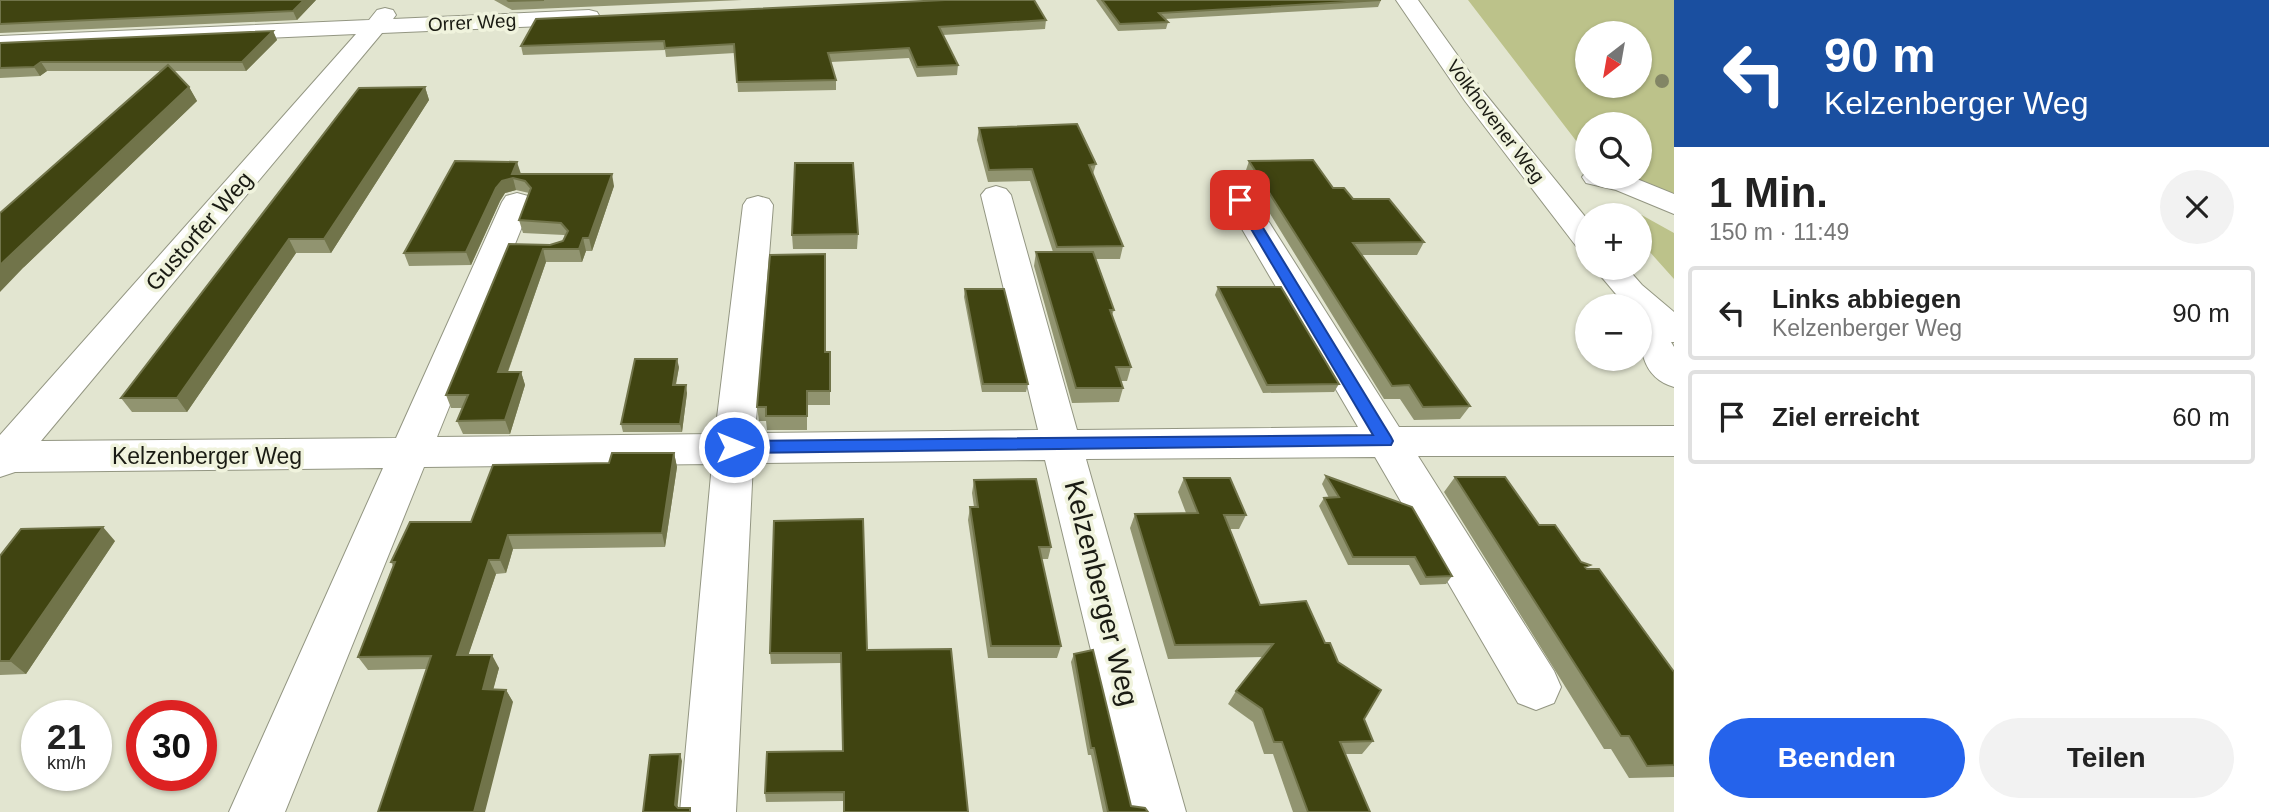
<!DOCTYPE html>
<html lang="de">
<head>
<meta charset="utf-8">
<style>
  body { margin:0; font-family:Arial,sans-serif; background:#f2f2f2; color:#222; height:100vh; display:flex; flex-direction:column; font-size:26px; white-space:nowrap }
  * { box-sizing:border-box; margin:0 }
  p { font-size:23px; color:#767676 }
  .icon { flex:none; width:38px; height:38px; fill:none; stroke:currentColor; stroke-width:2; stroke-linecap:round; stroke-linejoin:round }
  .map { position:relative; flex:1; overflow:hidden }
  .sheet { display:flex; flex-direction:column; background:#fff; width:595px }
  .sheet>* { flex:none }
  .hud { background:#1a4fa0; color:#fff; overflow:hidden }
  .needle { width:46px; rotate:211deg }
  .controls { position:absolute; left:1575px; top:21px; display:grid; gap:14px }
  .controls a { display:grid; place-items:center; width:77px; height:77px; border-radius:50%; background:#fff; box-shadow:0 2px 5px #0004; font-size:35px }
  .speed { position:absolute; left:21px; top:700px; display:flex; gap:14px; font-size:35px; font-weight:700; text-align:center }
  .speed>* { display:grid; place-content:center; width:91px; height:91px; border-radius:50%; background:#fff; box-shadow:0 2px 5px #0004; line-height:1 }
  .speed small { font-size:18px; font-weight:400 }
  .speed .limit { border:10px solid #d22; background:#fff; color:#111 }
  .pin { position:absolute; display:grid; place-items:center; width:60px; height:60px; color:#fff; margin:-30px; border-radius:14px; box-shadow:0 4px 10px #0006 }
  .me { position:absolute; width:77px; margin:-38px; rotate:90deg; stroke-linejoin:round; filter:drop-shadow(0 0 5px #0008) }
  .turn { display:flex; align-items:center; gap:24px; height:147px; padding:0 35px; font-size:32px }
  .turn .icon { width:91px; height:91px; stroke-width:2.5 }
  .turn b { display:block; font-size:49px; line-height:60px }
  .round { display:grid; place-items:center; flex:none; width:74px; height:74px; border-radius:37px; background:#f2f2f2 }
  .summary { display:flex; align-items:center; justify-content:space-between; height:119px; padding:0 35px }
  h1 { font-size:42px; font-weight:800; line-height:52px }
  .primary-button { display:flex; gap:14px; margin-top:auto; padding:14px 35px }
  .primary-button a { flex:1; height:80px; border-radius:42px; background:#2563eb; color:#fff; font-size:28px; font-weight:800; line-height:80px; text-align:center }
  .primary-button a+a { background:#f2f2f2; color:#222 }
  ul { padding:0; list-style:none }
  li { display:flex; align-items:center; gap:21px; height:94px; margin:0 14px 10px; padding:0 21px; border:4px solid #e0e0e0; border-radius:7px }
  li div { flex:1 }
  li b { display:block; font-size:26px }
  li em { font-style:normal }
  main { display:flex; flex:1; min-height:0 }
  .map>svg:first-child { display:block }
  .green { fill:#bcc28a; fill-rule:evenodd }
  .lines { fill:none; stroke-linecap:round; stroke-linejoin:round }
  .minor-casing { stroke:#939682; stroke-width:2 }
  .minor { fill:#fff; fill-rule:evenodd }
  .tree { fill:#828565 }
  .wall { fill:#919470 }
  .shaded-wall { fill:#71744a }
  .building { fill:#404411; stroke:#71744a; stroke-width:2 }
  .route { fill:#2563eb; stroke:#184099; stroke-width:2 }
  .labels { text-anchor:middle; stroke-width:7; stroke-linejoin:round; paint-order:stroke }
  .far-street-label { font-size:19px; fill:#1a1b13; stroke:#f0f3dd }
  .street-label { font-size:23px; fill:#1a1b13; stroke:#f0f3dd }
  .near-street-label { font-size:28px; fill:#1a1b13; stroke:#f0f3dd }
</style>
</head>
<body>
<main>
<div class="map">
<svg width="1674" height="812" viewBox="0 0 1674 812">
  <rect width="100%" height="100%" fill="#e2e5d0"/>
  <!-- green -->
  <path class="green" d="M1468,0H1674V199L1610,184L1604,177H1640V124H1587V155ZM1587,33H1640V86H1587Z
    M1614,213H1638L1674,233V279L1640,241V215H1616Z"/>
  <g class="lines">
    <defs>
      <path id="minor" d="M1396,0H1418L1483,91L1587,219V248L1576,246L1465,101Z
        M385,8L393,10L396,15L393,19L589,10L597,12L600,17L597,22L589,24L382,33L41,441L396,438L502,202L506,196L517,193L528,196L532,202L437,437L715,434L743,205L747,199L758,196L769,199L773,205L755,433L1038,430L981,195L986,189L996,186L1006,189L1011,195L1077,430L1358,427L1225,200L1229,194L1240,191L1251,194L1255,200L1399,427L1674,426V456H1418L1554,671L1561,687L1554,703L1536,710L1518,703L1375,457L1086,459L1186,812H1130L1045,460L753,463L736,812H680L712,464L424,467L285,812H229L383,468L15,472L0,477V435L356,34L0,50V36L369,20L377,10Z
        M1587,171V177H1632L1674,194V214L1616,190L1586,183L1582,177Z
        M1594,268H1627L1642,285L1674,312V342H1671L1674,347V387C1636,376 1640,338 1640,306H1626Z"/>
    </defs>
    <!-- minor casing -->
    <use href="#minor" class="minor-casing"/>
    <!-- minor -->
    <use href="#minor" class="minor"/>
  </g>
  <!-- trees -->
  <circle class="tree" cx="1662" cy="81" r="7"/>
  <!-- wall -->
  <path class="wall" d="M0,0H316L297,20L0,33Z
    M494,0H742L512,10Z
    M1096,0H1381L1378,7L1165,19L1168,22L1166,29L1118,31Z
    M1046,20L1045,29L943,35L958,65L957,75L917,77L909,58L831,62L836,80V90L738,92L735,53L666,57L665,50L523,55L521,46Z
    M273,31L277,40L246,71H174L189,87L197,101L23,268L160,71H47L40,76L0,78V43Z
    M425,87L429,100L331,253H296L187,412H132L121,398Z
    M979,128L1096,164L1093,174L1123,246L1120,259H1096L1114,310L1112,315L1131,367L1127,381H1121L1123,388L1119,402L1072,403L1034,266L1036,252H1053L1030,181L988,182L977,140Z
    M455,161L521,174L614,186L592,251H586L582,262H546L508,372H521L525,385L510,434H463L457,421L463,408H451L446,395L509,244L550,245L563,241L565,236L564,235L523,233L519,220L529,193L516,190L505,193L500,201L471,265L409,266L404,253Z
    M1249,161L1353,199L1424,242L1417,255H1362L1470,406L1460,419L1414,420L1400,399H1384L1245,173Z
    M858,234L857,249H793L792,235Z
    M1218,287L1339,384L1334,392L1263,393L1215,295Z
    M965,289L1028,384L1026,392H982L964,297Z
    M825,352H830V405H807V430H767L766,421H759L757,407Z
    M679,367L676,385L687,393L682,432H623L621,424Z
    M674,453L677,467L665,547L513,549L506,573L496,574L468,655L499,668L493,689L506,690L513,702L426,669L368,670L358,657L393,566L391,562L471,522L609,463Z
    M1326,476L1452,576L1446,584L1420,585L1409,565H1348L1319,506L1324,498H1329L1322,484Z
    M1455,477L1539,525L1586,569L1674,672V777L1629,778L1611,749H1604L1444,492Z
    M1184,478L1246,515L1239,529H1229L1260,605L1325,643L1364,719L1373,741L1362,754H1345L1370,812H1293L1273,754H1264L1253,722L1228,704L1236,691L1263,657L1168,659L1130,528L1135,514L1186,513L1178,492Z
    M974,480L1051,547L1048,559H1042L1061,646L1057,658H988L968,520L970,507H974L972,493Z
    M863,519L844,801L766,802L765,793L843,751L841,663L771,664L770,653Z
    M115,541L26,674L0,675V556Z
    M1074,654L1131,806L1148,812H1103L1091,755H1088L1071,662Z"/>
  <!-- shaded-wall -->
  <path class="shaded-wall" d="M304,0H316L297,20L293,11Z
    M273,31L277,40L246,71L242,62Z
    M41,62L47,71L40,76L34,67Z
    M189,87L197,101L23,268L0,292V265Z
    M425,87L429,100L331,253L324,239Z
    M517,162L521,174H512Z
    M612,174L614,186L592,251L589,238Z
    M513,178L516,190L505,193L500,201L471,265L466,252L496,188L502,181Z
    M583,238L586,251L582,262L579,249Z
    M289,239L296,253L187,412L177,398Z
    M543,249L546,262L503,385L498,372Z
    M677,359L679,367L674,393L673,385Z
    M521,372L525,385L510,434L505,420Z
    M686,385L687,393L682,432L680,424Z
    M674,453L677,467L665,547L662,533Z
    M103,527L115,541L26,674L10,661Z
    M508,535L513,549L506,573L500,560Z
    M489,560L496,574L464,668L457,655Z
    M492,655L499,668L490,702L483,689Z
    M506,690L513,702L485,812H474Z
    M680,754L682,761L677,812L675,805Z"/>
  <!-- building -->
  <path class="building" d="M0,0H304L293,11L0,24Z
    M507,0H544L509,1Z
    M945,0H1034L1046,20L939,27L958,65L917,67L909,48L828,53L836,80L737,82L734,44L665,48L664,41L521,46L536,19Z
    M1102,0H1381L1159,13L1168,22L1120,24Z
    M273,31L242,62H41L34,67L0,68V43Z
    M168,65L189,87L0,265V213Z
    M425,87L324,239H289L177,398H121L359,88Z
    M1077,124L1096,164L1089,165L1123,246L1057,247L1032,169L989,170L979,128Z
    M1313,160L1333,188H1344L1353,199H1389L1424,242L1353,243L1470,406L1423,407L1409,385L1392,386L1249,161Z
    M455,161L517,162L512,174H612L589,238H583L579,249H543L498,372H521L505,420L457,421L468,395H446L509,244L550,245L563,241L568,231L561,223L519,220L531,188L525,181L513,178L502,181L496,188L466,252L404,253Z
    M795,163H853L858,234L792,235Z
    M1036,252H1093L1114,310H1110L1131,367H1116L1123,388H1076Z
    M825,254V352H830V391H807V416H766V407H757L770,255Z
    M1218,287H1281L1339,384L1267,385Z
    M965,289H1004L1028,384H983Z
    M635,359H677L673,385H686L680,424H621Z
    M612,453H674L662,533L508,535L500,560H489L457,655H492L483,689L506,690L474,812H378L431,656L358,657L395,562H391L410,522H471L493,465L609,463Z
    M1326,476L1412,507L1452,576L1426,577L1415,557H1353L1324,498L1339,497Z
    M1455,477H1505L1539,525H1555L1581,562L1590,565L1585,567L1587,569H1599L1674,672V765L1647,766L1629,736H1621Z
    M1184,478H1230L1246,515H1224L1260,605L1306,601L1325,643H1330L1338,662L1381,690L1364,719L1373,741L1340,742L1370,812H1308L1282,742H1274L1262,709L1236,691L1273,644L1175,645L1135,514L1198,513Z
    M1036,479L1051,547H1039L1061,646H991L970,507H978L974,480Z
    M863,519L867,650L951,649L968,812H844V792L765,793L767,752L843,751L841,653H770L774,521Z
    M103,527L10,661H0V556L21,529Z
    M1093,650L1131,806L1145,808L1148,812H1108L1094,748H1091L1074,654Z
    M680,754L675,805L678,808H690V812H643L650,755Z"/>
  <!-- route -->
  <path class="route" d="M1240,196L1246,200L1391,437L1393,441L1391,445L734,453L726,447L734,441L1373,435L1234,200Z"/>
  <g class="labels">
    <!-- far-street labels -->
    <g class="far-street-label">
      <text transform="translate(472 22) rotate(-3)" y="7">Orrer Weg</text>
      <text transform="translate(1496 121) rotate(53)" y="7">Volkhovener Weg</text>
    </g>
    <!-- street labels -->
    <g class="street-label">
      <text transform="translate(199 231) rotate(-49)" y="8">Gustorfer Weg</text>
      <text x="207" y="464">Kelzenberger Weg</text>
    </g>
    <!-- near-street labels -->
    <g class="near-street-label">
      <text transform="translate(1102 593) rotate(76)" y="10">Kelzenberger Weg</text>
    </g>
  </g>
</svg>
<div class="controls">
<a><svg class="needle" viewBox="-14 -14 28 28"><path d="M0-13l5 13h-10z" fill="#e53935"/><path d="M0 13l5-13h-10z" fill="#767676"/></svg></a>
<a><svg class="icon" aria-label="search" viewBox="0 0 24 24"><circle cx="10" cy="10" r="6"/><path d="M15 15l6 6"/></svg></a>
<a>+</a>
<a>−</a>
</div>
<div class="speed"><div>21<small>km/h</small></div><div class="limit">30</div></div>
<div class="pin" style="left:1240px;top:200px;background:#d93025"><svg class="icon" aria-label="arrive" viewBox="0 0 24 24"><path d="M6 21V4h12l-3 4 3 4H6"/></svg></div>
<svg class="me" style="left:734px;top:447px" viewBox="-20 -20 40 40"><circle r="17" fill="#2563eb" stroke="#fff" stroke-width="3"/><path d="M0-11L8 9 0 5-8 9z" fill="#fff"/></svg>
</div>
<section class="sheet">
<div class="hud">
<div class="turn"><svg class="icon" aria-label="left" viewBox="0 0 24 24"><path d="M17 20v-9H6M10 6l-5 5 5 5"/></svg><div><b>90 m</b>Kelzenberger Weg</div></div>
</div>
<div class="summary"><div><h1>1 Min.</h1><p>150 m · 11:49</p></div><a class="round"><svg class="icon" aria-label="close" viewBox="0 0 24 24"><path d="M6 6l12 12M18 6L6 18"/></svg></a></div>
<ul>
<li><svg class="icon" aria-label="left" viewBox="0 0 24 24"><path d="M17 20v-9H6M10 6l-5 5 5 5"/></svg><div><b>Links abbiegen</b><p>Kelzenberger Weg</p></div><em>90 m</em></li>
<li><svg class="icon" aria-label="arrive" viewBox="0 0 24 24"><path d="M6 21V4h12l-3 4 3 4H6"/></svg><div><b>Ziel erreicht</b></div><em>60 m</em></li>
</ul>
<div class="primary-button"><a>Beenden</a><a>Teilen</a></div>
</section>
</main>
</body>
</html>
